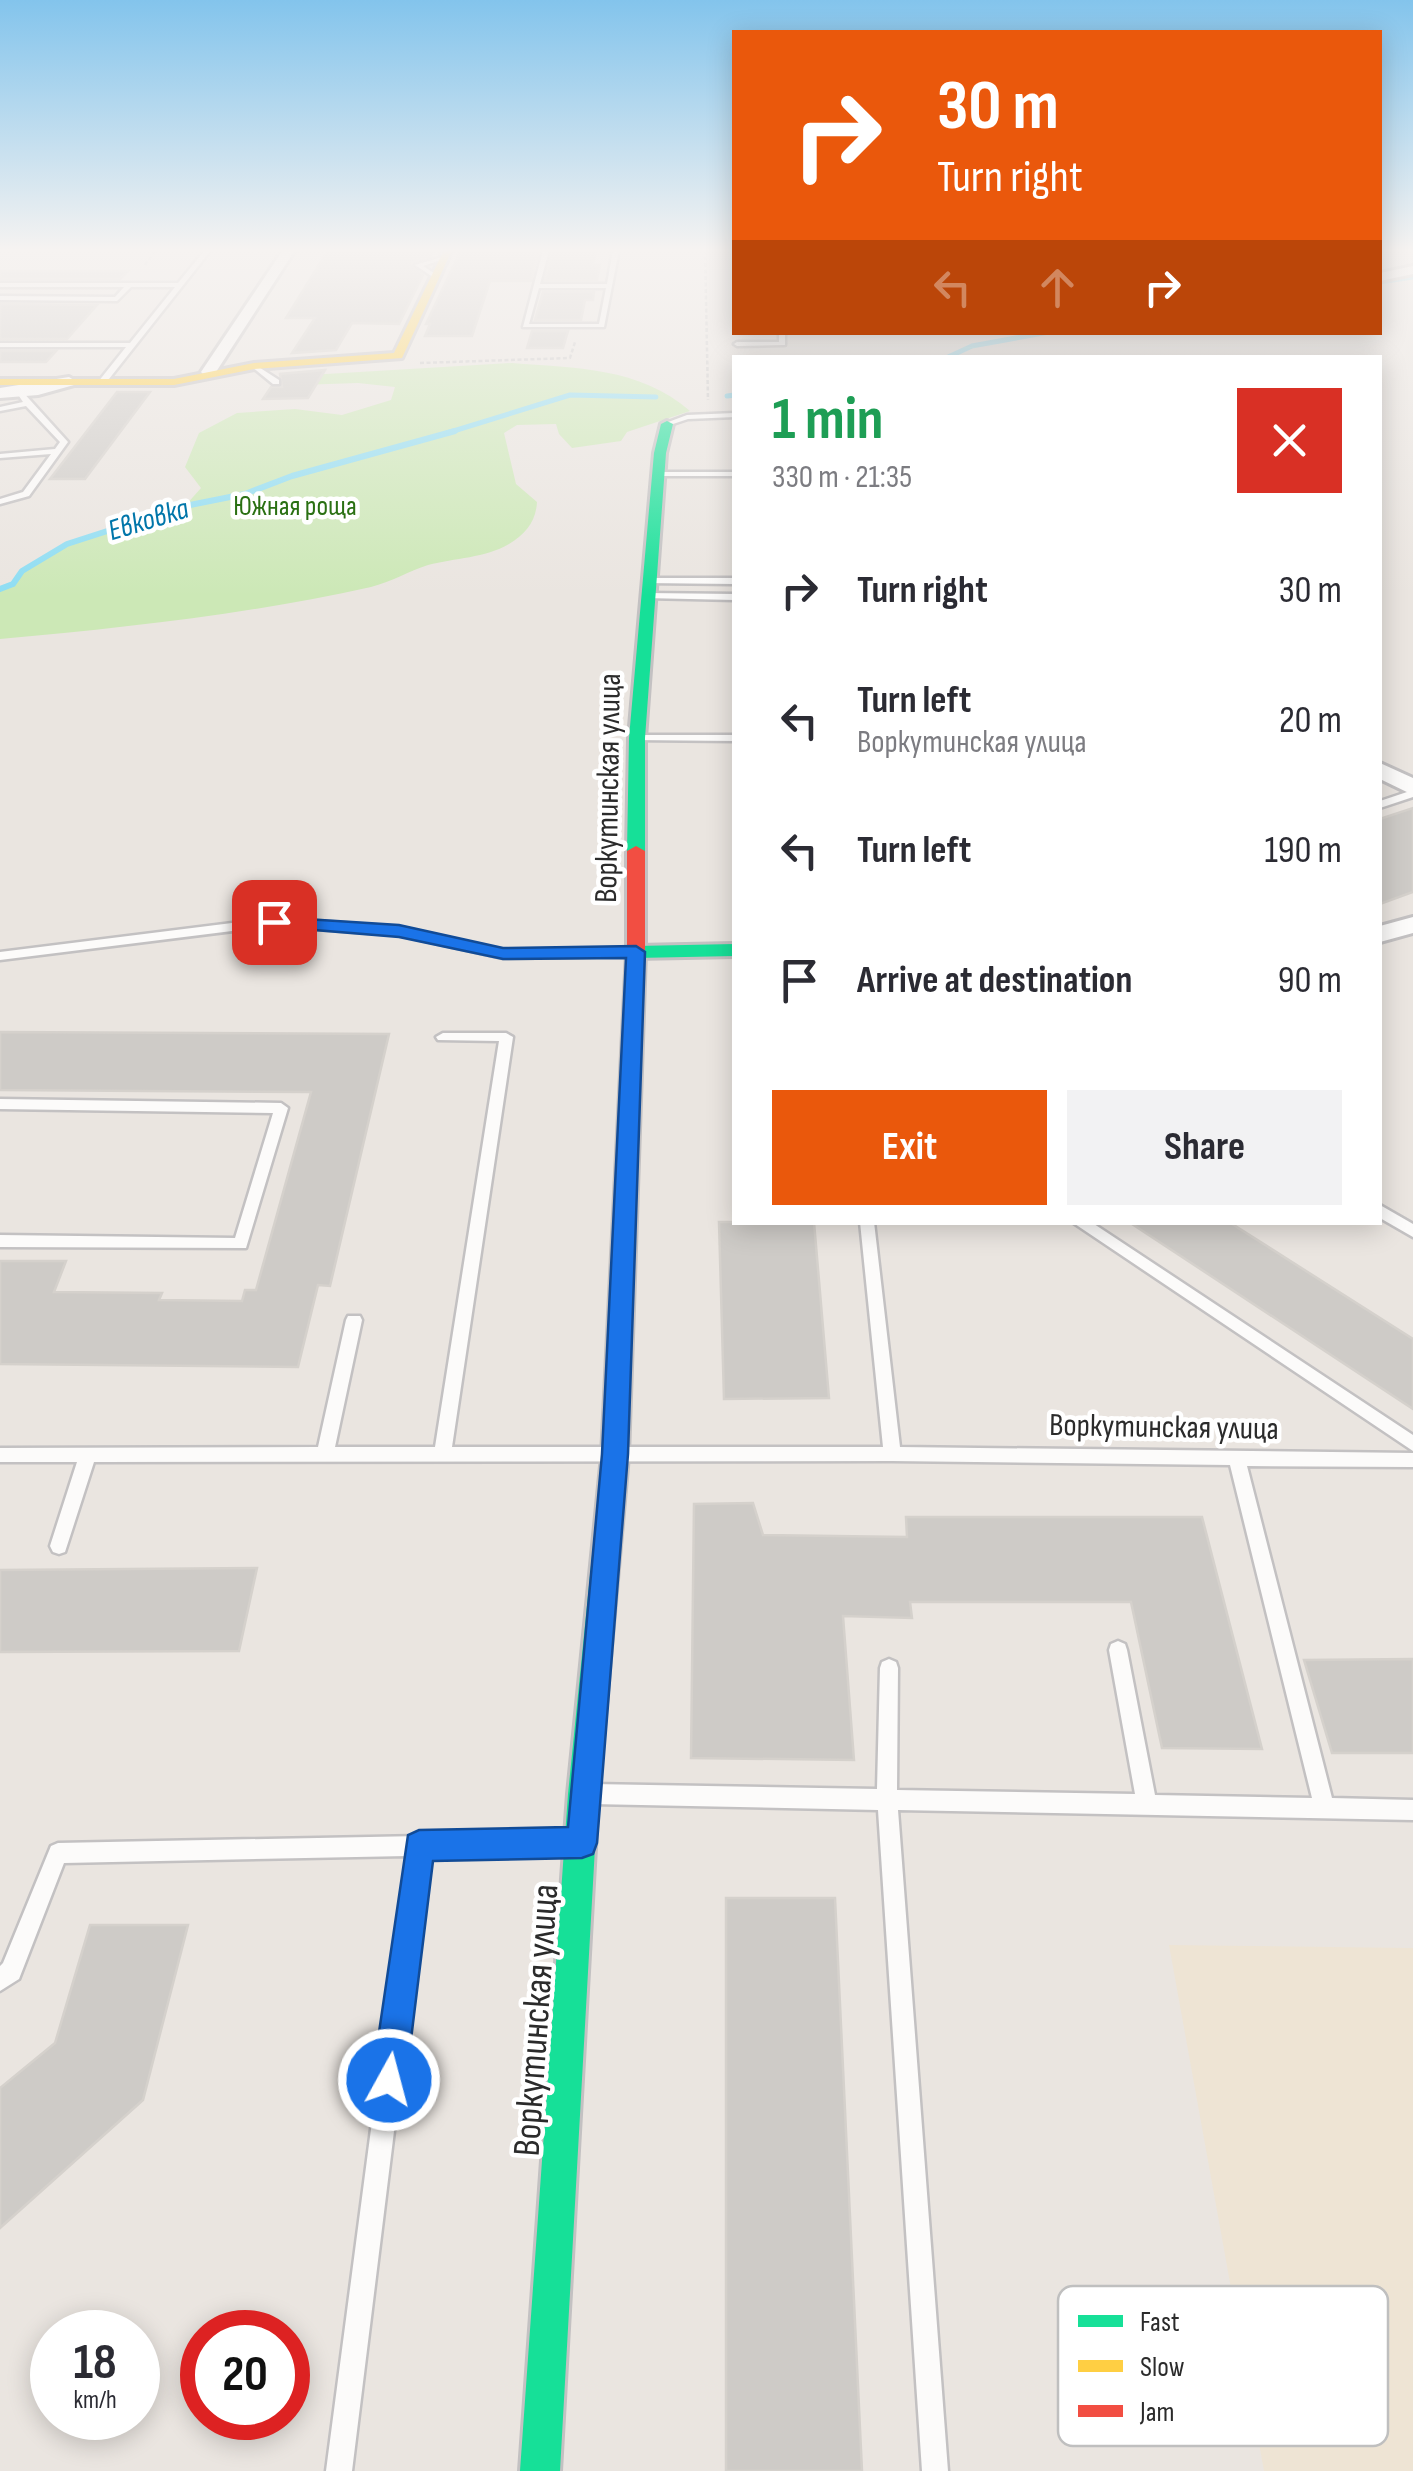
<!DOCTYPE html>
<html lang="en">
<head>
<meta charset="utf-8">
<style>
  body { margin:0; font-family:"Sofia Sans Condensed",sans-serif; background:#f2f2f3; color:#2b2b33; height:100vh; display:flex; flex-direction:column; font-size:38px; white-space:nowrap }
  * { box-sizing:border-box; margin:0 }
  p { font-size:32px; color:#7c7c81 }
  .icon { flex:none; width:55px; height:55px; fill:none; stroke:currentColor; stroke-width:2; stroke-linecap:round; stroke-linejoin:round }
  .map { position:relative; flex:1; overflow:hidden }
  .side { position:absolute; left:732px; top:355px; width:650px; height:870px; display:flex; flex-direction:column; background:#fff; border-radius:0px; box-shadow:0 5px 25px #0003 }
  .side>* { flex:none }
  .guide { position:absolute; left:732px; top:30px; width:650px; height:305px; border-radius:0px; box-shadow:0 5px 25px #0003; background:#ea580c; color:#fff; overflow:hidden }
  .speed { position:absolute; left:30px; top:2310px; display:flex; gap:20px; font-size:50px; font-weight:700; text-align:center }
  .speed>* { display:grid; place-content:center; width:130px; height:130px; border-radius:50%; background:#fff; box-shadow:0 5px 25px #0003; line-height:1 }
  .speed small { font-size:25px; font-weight:400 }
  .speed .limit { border:15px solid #d22; background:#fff; color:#111 }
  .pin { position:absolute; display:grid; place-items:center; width:85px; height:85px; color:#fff; margin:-42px; border-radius:20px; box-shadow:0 5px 15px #0006 }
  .me { position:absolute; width:110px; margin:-55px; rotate:7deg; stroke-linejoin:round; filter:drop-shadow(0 0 8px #0008) }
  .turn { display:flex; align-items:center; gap:35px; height:210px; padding:0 40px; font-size:45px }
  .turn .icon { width:130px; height:130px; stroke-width:2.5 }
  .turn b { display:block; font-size:70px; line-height:85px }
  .lanes { display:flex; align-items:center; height:95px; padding:0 40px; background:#0003; justify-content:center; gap:50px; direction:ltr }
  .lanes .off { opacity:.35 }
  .round { display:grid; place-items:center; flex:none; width:105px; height:105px; border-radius:0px; background:#f2f2f3 }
  .summary { display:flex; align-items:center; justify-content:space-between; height:170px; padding:0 40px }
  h1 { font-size:60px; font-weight:700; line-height:75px; color:#1e9e55 }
  .cta { display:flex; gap:20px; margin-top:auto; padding:20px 40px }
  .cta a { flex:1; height:115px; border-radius:0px; background:#ea580c; color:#fff; font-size:40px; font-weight:700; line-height:115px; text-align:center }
  .cta a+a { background:#f2f2f3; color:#2b2b33 }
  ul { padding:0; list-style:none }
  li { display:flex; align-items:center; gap:30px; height:130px; padding:0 40px }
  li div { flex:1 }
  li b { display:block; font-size:38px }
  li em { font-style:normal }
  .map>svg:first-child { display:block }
  .education { fill:#eee4d4 }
  .green { fill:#cce8b6 }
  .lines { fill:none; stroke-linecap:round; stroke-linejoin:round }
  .stream-far1 { stroke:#8dddf3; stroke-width:5 }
  .stream { stroke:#8dddf3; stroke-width:6 }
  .building { fill:#cecbc7; stroke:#d5d1cc; stroke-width:2.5 }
  .lane-casing { stroke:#c3c1c2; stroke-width:5 }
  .street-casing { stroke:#c3c1c2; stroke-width:6 }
  .fast-casing { stroke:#c3c1c2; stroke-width:6 }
  .slow-casing { stroke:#c3c1c2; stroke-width:6 }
  .jam-casing { stroke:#c3c1c2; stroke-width:6 }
  .path { stroke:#c8c7c7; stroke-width:2.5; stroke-dasharray:4 2.5; stroke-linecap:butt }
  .lane { fill:#fcfbfa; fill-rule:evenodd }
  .street { fill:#fcfbfa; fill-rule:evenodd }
  .fast { fill:#16e098; fill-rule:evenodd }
  .slow { fill:#ffcf43; fill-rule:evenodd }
  .jam { fill:#f24e42; fill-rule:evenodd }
  .route { fill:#1a73e8; stroke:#114b97; stroke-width:2.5 }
  .labels { text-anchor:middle; stroke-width:9; stroke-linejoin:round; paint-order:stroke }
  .far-park-label { font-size:28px; fill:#2a7013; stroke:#fff }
  .far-water-label { font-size:30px; font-style:italic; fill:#0076aa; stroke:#fff }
  .street-label { font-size:32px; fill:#2b2b2b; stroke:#fff }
  .near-street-label { font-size:38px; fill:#2b2b2b; stroke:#fff }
  .key { fill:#fff; stroke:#bfbfbf; stroke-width:2.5 }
  .key-label { font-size:28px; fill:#2b2b2b }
</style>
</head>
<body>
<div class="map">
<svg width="1413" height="2471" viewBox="0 0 1413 2471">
  <rect width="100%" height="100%" fill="#eae5e0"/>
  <!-- education -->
  <path class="education" d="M1169,1945L1413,1948V2471H1264Z"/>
  <!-- green -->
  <path class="green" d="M512,363C575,368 640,367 690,411L627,432L621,441L572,448L559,434L556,424L517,425L504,433L516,484L537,502C536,521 526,534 509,544C485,558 455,558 428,565C409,571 391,582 371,587C250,614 124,628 0,639V589L13,584L22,571L67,544L185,506L201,488L185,467L199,433L237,413L295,409L342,415L391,400L395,387L358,383L299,385L309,375Z"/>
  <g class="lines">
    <!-- stream-far1 -->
    <path class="stream-far1" d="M1380,282L1413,277
      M946,358L972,346L1049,332
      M727,396L735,395
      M447,433L570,395L656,397"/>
    <!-- stream -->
    <path class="stream" d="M0,589L13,584L22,571L67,544L185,506L245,494L292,476L455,431"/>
  </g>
  <!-- building -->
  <path class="building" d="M328,250H435L432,256L412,263L423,275L399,324L352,323L336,350L292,353L315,318H286Z
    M461,250H539L531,281H490L472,336H425L430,324H426Z
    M552,250L596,251L593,265H600L597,280H545Z
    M0,271H128L120,279H0Z
    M543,292H594L593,300H585L581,320H535Z
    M0,304L97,305L67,339H0Z
    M532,331H568L563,348H527Z
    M0,351H56L46,362H0Z
    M325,370L308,398L263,399L271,387H282L280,374Z
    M117,392H150L85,479H50Z
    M1413,808V892L1380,904V819Z
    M0,1032L389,1034L330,1286L318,1285L298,1367L0,1364V1261H66L54,1292L162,1293L159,1300L242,1301L245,1290H256L311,1092L0,1090Z
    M719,1222H814L829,1398L724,1399Z
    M1129,1222H1229L1413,1339V1409Z
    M753,1503L763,1535L907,1537L906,1517H1202L1262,1749L1162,1748L1131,1602H910L912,1618L843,1616L854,1760L691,1758L694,1504Z
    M257,1568L239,1651L0,1652V1570Z
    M1413,1659V1753H1332L1304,1660Z
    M726,1898H835L862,2471H726Z
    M90,1925H188L143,2100L0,2228V2088L55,2043Z"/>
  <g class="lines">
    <defs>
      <path id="lane" d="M205,250H211L105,384L98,382L126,347H0V343H130L175,287H131L117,301L0,300V296L115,297L124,287H0V283H178Z
        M543,250H549L540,284H607L613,250H619L604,327H523ZM539,288H606L599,324H529Z
        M442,257L447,258L423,266L437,275V277H433L415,265Z
        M779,332H785V345L737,346L734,344L737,342H779Z
        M254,364L279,380V384H273L252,367Z
        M15,390H21L68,442L29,496L0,504V499L23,492L51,454L0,458V454L55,449L60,442L26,406L0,411V407L23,402Z
        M735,413V417L688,419L667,426L663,424L687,415Z
        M658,472H735V476H655L654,474Z
        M648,578H735V584L645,583V579Z
        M647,593L735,594V600L644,598V594Z
        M637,735H735V741L633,740V736Z
        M1413,790V797L1380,808V801Z
        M273,918L399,927L503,950L636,948L642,952L636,956L503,958L399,935L273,926L0,960V952Z
        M443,1033H506L513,1037L452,1447H883L860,1222H874L900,1447L1413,1453V1467L1247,1466L1332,1798L1413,1800V1820L898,1810L948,2471H922L878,1810L592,1804L585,1801L582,1794L585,1787L592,1784L877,1789L880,1668L882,1662L889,1659L896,1662L898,1668L897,1790L1135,1794L1109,1650L1111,1644L1118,1641L1125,1644L1127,1650L1155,1795L1312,1798L1230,1465L892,1461L94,1462L65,1552L59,1554L53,1552L50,1546L77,1462H0V1448L318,1447L346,1320L348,1316H360L362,1320L335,1447H435L499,1041L438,1040L436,1037Z
        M0,1099L281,1103L288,1108L246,1248L0,1247V1235L235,1238L273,1113L0,1109Z
        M1380,1205L1413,1224V1237L1380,1218Z
        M1072,1222H1091L1413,1435V1451Z
        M568,1833L575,1836L578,1843L575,1850L568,1853L428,1856L352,2471H326L407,1856L64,1863L19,1979L0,1991V1966L3,1963L51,1846L58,1843Z"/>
      <path id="street" d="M283,250H295L214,375H204L201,372Z
        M1413,266V274L1380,281V273Z
        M69,377L77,382L74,385L38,395L0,398V388Z
        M1380,763L1413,778V795L1380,779Z
        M1413,917V933L1380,942V926Z"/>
      <path id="fast" d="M667,421L673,424L666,453L645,738V851L636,856L627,851L629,738L654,453L661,424Z
        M735,944V956L636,958L627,952L636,946Z
        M615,1445L624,1448L628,1456L598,1794L560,2471H520L568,1794L602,1456L606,1448Z"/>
      <path id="slow" d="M444,250H452L402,358L254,369L174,385H0V379H174L254,363L394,353Z"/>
      <path id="jam" d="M636,846L645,851V952L628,1456L624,1464L615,1467L606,1464L602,1456L627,952V851Z"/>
    </defs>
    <!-- lane casing -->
    <use href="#lane" class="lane-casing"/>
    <!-- street casing -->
    <use href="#street" class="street-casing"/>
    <!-- fast casing -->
    <use href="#fast" class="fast-casing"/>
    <!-- slow casing -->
    <use href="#slow" class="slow-casing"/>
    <!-- jam casing -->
    <use href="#jam" class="jam-casing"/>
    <!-- path -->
    <path class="path" d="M705,250L708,400
      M145,265L156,250
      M420,363L570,358L575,342"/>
    <!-- lane -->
    <use href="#lane" class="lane"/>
    <!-- street -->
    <use href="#street" class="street"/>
    <!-- fast -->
    <use href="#fast" class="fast"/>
    <!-- slow -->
    <use href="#slow" class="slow"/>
    <!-- jam -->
    <use href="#jam" class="jam"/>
  </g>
  <!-- sky -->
  <linearGradient id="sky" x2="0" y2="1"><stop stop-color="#83c4ec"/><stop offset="0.42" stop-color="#f6f3f1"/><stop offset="1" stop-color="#f6f3f1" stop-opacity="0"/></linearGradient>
  <rect width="1413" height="596" fill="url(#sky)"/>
  <!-- route -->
  <path class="route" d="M274,917L399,925L503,948L636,946L645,952L628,1454L597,1843L593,1854L582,1858L433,1861L406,2080L401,2093L389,2098L377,2093L372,2080L408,1835L419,1830L568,1827L602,1454L626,958L503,959L399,937L267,926V918Z"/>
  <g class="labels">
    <!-- far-park labels -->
    <g class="far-park-label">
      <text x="295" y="515">Южная роща</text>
    </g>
    <!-- far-water labels -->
    <g class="far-water-label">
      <text transform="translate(148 519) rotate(-17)" y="10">Евковка</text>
    </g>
    <!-- street labels -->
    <g class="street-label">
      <text transform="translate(607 788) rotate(-89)" y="11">Воркутинская улица</text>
      <text transform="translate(1164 1426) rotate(1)" y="11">Воркутинская улица</text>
    </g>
    <!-- near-street labels -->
    <g class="near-street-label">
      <text transform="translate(535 2020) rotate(-86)" y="13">Воркутинская улица</text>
    </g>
  </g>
  <!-- legend -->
  <rect x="1058" y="2286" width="330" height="160" rx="15" class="key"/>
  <rect x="1078" y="2315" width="45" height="12" fill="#16e098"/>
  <rect x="1078" y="2360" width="45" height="12" fill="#ffcf43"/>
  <rect x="1078" y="2405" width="45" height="12" fill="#f24e42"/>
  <g class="key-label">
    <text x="1140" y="2331">Fast</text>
    <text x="1140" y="2376">Slow</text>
    <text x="1140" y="2421">Jam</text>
  </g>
</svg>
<div class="speed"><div>18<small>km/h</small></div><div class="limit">20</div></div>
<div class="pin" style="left:274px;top:922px;background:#d93025"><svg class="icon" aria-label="arrive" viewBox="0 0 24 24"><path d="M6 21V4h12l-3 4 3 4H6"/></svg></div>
<svg class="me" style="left:389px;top:2080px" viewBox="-20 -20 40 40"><circle r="17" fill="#1a73e8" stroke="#fff" stroke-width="3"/><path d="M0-11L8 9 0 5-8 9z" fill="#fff"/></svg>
<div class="guide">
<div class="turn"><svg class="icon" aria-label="right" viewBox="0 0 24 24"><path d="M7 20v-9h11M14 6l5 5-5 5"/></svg><div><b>30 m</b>Turn right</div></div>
<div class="lanes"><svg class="icon off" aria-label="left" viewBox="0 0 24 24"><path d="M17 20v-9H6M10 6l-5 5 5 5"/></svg><svg class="icon off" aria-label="ahead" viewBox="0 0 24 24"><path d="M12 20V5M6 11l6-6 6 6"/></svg><svg class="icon" aria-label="right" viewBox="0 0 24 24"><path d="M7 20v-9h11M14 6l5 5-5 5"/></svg></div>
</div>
<section class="side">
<div class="summary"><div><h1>1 min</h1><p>330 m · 21:35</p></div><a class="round" style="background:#d93025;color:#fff"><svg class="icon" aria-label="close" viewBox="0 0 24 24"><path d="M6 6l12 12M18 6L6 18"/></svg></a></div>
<ul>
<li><svg class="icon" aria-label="right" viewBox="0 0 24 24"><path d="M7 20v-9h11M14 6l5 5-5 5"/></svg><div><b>Turn right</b></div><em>30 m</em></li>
<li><svg class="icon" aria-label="left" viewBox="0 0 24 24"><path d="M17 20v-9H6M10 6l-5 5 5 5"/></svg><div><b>Turn left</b><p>Воркутинская улица</p></div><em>20 m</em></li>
<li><svg class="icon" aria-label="left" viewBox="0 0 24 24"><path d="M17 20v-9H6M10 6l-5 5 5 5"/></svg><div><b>Turn left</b></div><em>190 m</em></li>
<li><svg class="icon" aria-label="arrive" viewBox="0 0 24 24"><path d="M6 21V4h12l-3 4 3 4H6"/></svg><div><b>Arrive at destination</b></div><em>90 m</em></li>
</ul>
<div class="cta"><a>Exit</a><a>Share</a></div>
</section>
</div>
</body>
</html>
